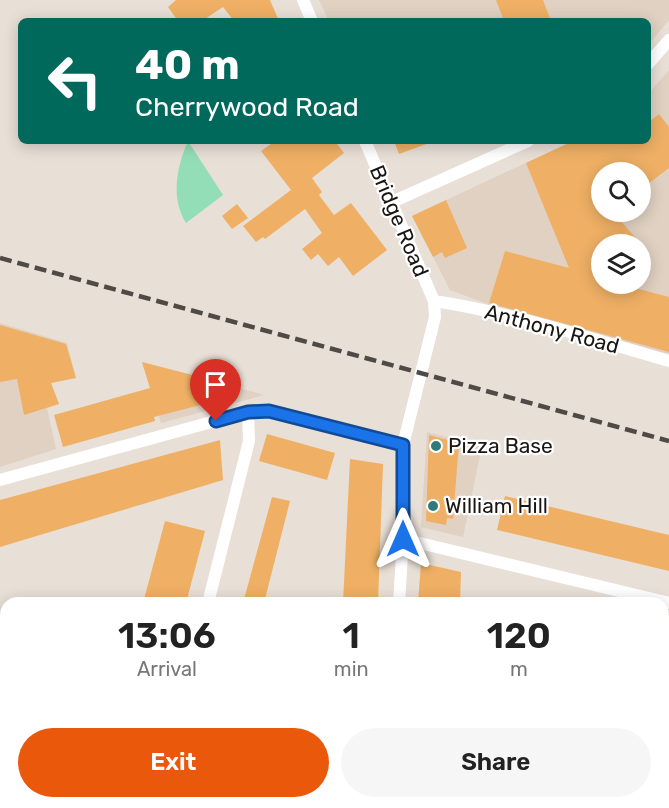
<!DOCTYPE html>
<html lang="en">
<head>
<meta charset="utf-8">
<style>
  body { margin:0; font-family:Rubik,sans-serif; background:#f6f6f6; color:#222; height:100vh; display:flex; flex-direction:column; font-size:22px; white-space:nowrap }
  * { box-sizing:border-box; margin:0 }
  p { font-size:20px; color:#767676 }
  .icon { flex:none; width:33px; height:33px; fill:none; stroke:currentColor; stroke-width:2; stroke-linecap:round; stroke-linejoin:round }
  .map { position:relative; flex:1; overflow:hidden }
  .side { position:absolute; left:0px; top:597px; width:669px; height:212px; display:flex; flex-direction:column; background:#fff; border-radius:18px 18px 0 0; box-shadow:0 3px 15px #0003 }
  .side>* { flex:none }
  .banner { position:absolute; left:18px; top:18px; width:633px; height:126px; border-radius:9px; box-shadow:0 3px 15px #0003; background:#00695c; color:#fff; overflow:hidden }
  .buttons { position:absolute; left:591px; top:162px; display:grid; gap:12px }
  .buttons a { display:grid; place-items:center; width:60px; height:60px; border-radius:50%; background:#fff; box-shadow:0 3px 15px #0003; font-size:30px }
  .pin { position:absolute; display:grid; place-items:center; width:51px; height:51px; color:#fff; margin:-62px -26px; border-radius:50% 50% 50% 0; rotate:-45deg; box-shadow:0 0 6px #0007 }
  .pin .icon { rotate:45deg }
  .me { position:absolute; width:66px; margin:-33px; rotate:0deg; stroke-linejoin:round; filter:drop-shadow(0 0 4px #0008) }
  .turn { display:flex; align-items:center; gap:21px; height:126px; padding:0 18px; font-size:27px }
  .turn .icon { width:78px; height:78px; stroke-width:2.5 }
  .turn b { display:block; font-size:42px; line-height:51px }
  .eta { display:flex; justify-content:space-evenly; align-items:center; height:102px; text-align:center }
  .eta b { font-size:36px; font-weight:600; line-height:42px }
  .action { display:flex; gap:12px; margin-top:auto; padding:12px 18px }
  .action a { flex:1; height:69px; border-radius:36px; background:#ea580c; color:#fff; font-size:24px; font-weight:600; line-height:69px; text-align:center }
  .action a+a { background:#f6f6f6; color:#222 }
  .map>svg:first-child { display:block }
  .built { fill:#e0d1c2; fill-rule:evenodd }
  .green { fill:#93deb7 }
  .building { fill:#efb065 }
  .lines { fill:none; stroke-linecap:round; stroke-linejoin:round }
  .minor { stroke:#fff; stroke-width:12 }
  .rail { stroke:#4f4a46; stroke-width:4.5; stroke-dasharray:12 6; stroke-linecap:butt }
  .route-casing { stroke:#114b97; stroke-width:15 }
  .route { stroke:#1a73e8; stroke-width:10 }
  .poi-dot { fill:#307a79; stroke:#fff; stroke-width:2 }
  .labels { text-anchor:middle; stroke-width:4.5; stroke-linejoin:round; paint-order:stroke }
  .street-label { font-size:21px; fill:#191613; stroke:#fff }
  .poi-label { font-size:21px; fill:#191613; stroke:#fff; text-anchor:start }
</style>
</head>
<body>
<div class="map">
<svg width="669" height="808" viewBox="0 0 669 808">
  <rect width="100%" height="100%" fill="#e8dfd6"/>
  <!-- built -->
  <path class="built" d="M319,0H669V20L648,45V21H329Z
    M669,70V354L488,304L450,290L412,216L573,141H648V94ZM602,172H640V212H602ZM602,244H640V284H602Z
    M0,323L67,343L76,378L51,383L59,404L47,408L56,449L0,467Z
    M142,362L264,395L161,423Z
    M427,432L482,446L463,537L421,527Z"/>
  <!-- green -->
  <path class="green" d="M188,141L223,195L186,223C170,198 177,166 188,141Z"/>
  <!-- building -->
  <path class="building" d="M176,0H270L279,21H234L223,7L202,21H178L168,7Z
    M496,0H543L551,21H504Z
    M659,114L669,127V168L640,190V172H602V212H613L641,244H602V284H620L669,297V352L489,303L505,251L569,268L526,163L573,141H648V123Z
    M275,141H335L344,153L312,178L322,192L319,195L334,215L351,203L387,250L353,276L339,257L328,266L318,254L311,260L302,249L322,233L305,209L265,239L263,237L256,242L243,226L291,190L261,151Z
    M394,141H431L432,142L399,154Z
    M446,200L467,248L445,258L442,252L433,257L412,216Z
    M237,204L248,218L232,229L222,216Z
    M0,325L66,344L76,378L51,383L59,404L24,415L17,379L0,382Z
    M142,362L200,377L208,403L154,417L155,421L63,447L54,415L150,388Z
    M267,434L335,453L327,480L259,461Z
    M429,435L459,443L453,519L447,518L446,525L426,521Z
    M220,440L223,480L0,547V500Z
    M350,459L383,464L378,603H343Z
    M505,496L669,535V571L497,530Z
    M272,497L290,501L264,603H243Z
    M165,521L205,531L186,603H143Z
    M421,563L461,572L460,603H418Z"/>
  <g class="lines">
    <!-- minor -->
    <path class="minor" d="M303,0L312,21
      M648,64L669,40
      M365,141L434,301L435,317L403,445V539L399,603
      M392,202L528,141
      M434,301C514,313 592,339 669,361
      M0,480L248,412L269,411L403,445
      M403,539L669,603
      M208,603L249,441L248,412
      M0,670L3,655
      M36,802L56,808
      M0,805L2,797
      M156,808L158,802
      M355,808L356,802
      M587,808L588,802"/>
    <!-- rail -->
    <path class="rail" d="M0,258L669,441"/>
  </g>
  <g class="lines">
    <defs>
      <path id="route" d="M216,421L248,412L269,411L403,445V539"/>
    </defs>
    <!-- route casing -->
    <use href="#route" class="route-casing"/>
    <!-- route -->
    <use href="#route" class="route"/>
  </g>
  <!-- markers -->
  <g class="poi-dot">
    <circle cx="436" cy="446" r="6"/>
    <circle cx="433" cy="506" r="6"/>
  </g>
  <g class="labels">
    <!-- street labels -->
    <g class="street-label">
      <text transform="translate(399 221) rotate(67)" y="7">Bridge Road</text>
      <text transform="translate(552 329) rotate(15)" y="7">Anthony Road</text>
    </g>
    <!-- poi labels -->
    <g class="poi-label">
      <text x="448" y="453">Pizza Base</text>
      <text x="445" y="513">William Hill</text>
    </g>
  </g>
</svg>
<div class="buttons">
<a><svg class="icon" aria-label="search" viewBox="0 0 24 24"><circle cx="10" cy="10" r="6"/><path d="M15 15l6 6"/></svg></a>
<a><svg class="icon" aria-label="layers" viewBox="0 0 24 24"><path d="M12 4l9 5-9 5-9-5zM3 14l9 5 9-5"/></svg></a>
</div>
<div class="pin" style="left:216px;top:421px;background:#d93025"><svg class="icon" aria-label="arrive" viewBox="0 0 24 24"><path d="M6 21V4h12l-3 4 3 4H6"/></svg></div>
<svg class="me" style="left:403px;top:539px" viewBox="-20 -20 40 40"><path d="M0-17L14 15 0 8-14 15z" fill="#1a73e8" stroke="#fff" stroke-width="4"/></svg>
<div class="banner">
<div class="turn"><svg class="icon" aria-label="left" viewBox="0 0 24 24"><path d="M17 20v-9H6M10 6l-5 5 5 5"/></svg><div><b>40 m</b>Cherrywood Road</div></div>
</div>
<section class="side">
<div class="eta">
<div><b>13:06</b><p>Arrival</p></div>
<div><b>1</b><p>min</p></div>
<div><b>120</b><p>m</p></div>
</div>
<div class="action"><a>Exit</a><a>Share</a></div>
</section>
</div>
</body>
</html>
